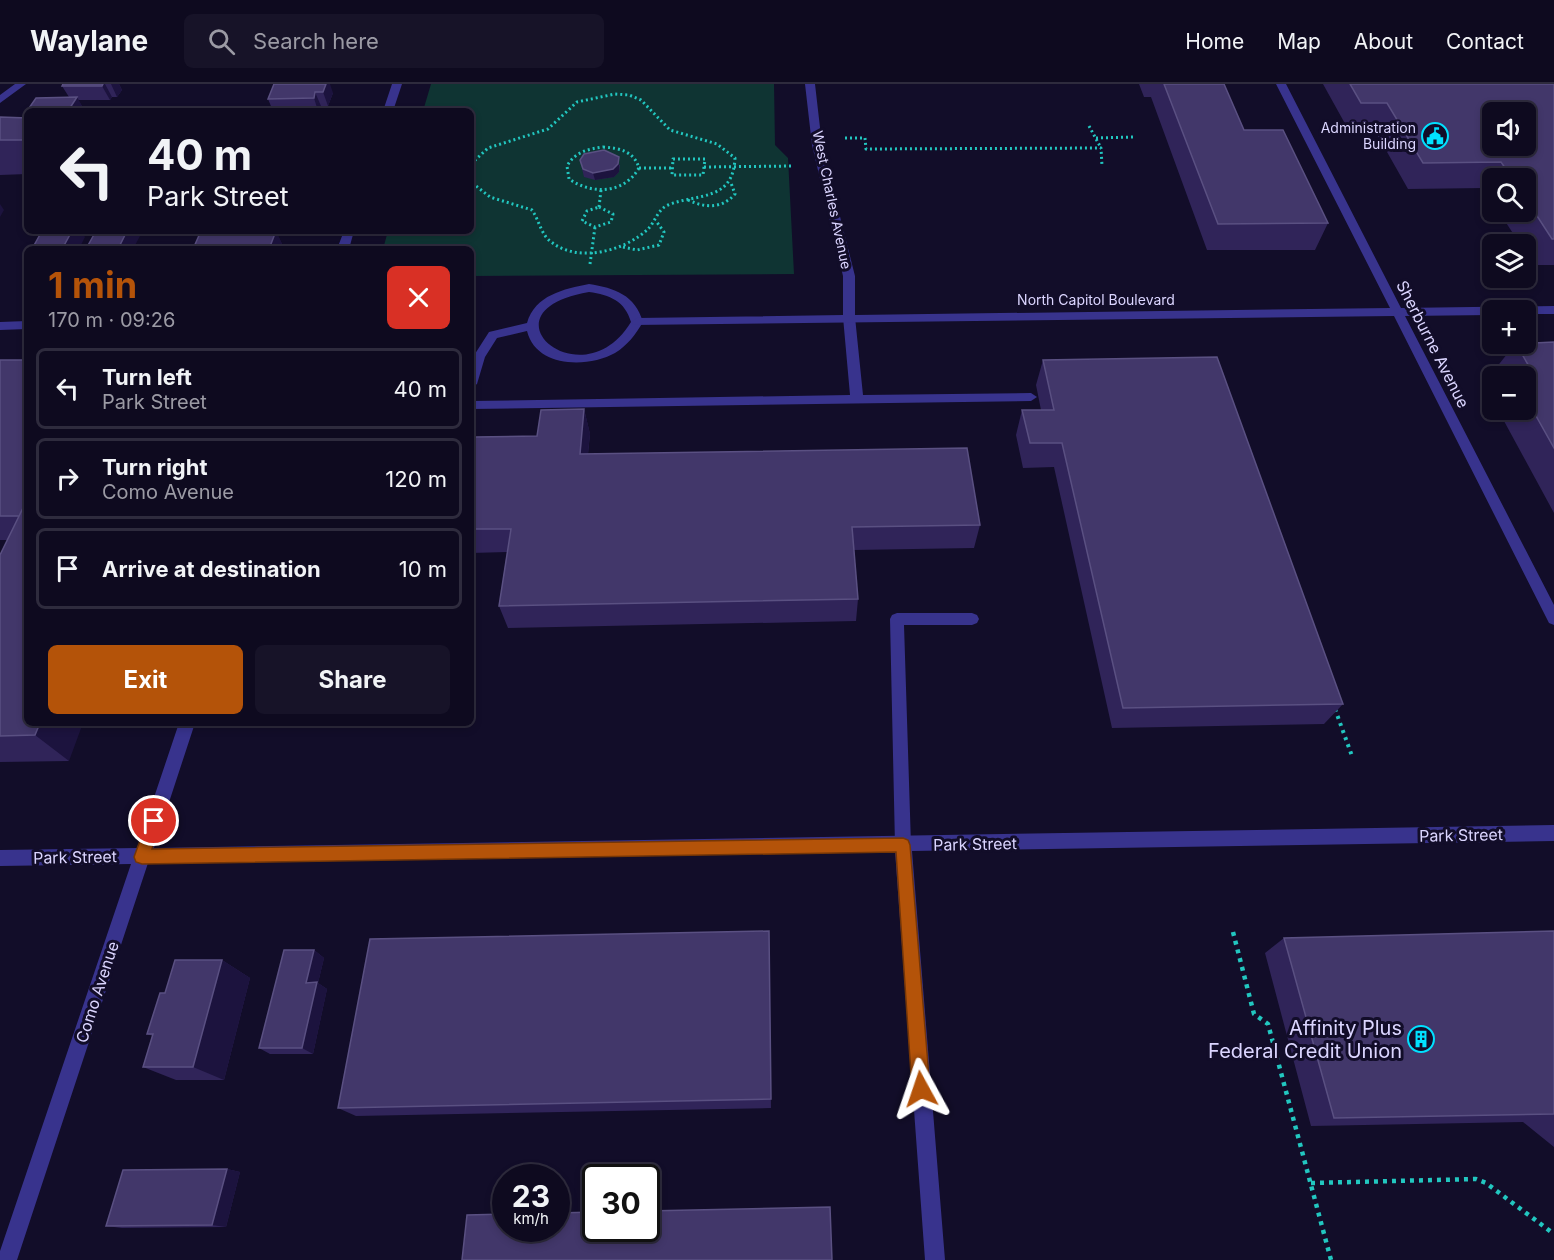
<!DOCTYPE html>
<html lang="en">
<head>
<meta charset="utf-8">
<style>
  body { margin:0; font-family:Inter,sans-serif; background:#171328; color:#f1f3f6; height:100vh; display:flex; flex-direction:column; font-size:22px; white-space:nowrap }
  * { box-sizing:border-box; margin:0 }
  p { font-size:20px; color:#9b9aa4 }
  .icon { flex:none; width:33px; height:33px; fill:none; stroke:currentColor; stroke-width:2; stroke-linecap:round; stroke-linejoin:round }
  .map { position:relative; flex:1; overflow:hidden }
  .details { position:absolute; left:24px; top:162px; width:450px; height:480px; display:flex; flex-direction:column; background:#0e0a1f; border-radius:9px; box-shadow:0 3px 9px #0003,0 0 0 2px #2e2b3d }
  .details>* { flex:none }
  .banner { position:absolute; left:24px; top:24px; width:450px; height:126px; border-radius:9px; box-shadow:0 3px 9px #0003,0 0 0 2px #2e2b3d; background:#0e0a1f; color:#f1f3f6; overflow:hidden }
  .fabs { position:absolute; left:1482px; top:18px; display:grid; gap:12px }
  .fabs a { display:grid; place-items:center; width:54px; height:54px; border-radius:9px; background:#0e0a1f; box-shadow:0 3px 9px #0003,0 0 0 2px #2e2b3d; font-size:30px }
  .speed { position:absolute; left:492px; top:1080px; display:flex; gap:12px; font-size:30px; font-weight:700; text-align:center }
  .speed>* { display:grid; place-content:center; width:78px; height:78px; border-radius:50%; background:#0e0a1f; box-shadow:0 3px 9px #0003,0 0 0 2px #2e2b3d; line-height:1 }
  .speed small { font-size:15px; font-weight:400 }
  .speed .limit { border:3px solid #111; border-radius:9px; background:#fff; color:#111 }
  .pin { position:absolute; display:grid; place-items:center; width:51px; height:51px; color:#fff; margin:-26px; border:3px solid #fff; border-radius:50%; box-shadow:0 2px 6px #0007 }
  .me { position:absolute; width:66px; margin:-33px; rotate:355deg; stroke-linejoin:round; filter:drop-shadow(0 0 4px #0008) }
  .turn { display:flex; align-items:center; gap:21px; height:126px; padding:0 24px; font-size:27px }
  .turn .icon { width:78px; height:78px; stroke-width:2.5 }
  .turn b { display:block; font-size:42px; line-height:51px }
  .round { display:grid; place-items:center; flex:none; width:63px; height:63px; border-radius:9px; background:#171328 }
  .overview { display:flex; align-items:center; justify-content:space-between; height:102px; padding:0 24px }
  h1 { font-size:36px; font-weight:700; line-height:45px; color:#b45309 }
  .cta { display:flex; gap:12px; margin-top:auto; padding:12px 24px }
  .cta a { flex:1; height:69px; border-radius:9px; background:#b45309; color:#fff; font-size:24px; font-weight:700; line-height:69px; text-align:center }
  .cta a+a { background:#171328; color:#f1f3f6 }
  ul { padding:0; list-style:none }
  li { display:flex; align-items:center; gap:18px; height:81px; margin:0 12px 9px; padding:0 12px; border:3px solid #2e2b3d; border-radius:9px }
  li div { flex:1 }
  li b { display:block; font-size:22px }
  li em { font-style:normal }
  header { display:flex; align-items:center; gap:36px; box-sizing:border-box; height:84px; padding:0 30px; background:#0e0a1f; border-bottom:2px solid #2e2b3d }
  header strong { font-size:28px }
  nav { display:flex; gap:33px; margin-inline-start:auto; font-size:21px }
  .search { width:420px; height:54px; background:#171328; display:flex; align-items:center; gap:15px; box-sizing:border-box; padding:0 21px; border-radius:9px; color:#9b9aa4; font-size:22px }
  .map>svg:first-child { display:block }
  .green { fill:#0f3433 }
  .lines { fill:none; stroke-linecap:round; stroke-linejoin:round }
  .path-far2 { stroke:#22c7c0; stroke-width:3; stroke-dasharray:2 3; stroke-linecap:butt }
  .path-far1 { stroke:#22c7c0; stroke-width:4; stroke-dasharray:3 4.5; stroke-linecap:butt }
  .path { stroke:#22c7c0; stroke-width:4.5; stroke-dasharray:4 5; stroke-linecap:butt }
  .lane { fill:#38338d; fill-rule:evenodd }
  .street { fill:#38338d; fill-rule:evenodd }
  .wall { fill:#302459 }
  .shaded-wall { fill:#1c133e }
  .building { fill:#42376a; stroke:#5a5082; stroke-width:1.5; fill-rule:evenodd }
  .route { fill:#b45309; stroke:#753606; stroke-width:1.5 }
  .labels { text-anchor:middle; stroke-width:6; stroke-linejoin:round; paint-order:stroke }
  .far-poi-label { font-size:14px; fill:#dbd5ff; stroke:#120d29; text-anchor:end }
  .far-street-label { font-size:14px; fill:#dbd5ff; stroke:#120d29 }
  .street-label { font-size:16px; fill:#dbd5ff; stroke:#120d29 }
  .near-poi-label { font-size:20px; fill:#dbd5ff; stroke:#120d29; text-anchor:end }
</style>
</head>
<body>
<header>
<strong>Waylane</strong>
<div class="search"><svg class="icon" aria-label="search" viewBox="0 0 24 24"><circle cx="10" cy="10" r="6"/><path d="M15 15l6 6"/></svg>Search here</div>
<nav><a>Home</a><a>Map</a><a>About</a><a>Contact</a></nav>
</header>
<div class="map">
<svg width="1554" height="1176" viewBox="0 0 1554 1176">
  <rect width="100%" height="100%" fill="#120d29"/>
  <!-- green -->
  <path class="green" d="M431,0H774L775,61L788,74L794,190L471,192V165H383L388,147H471V27H423Z"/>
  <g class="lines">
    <!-- path-far2 -->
    <path class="path-far2" d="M1089,42L1101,64
      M845,54H865L866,65L1101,64L1102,82
      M1096,54L1135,53
      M603,63C619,64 634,67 639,84C624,110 592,111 569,95L567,82C575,68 588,65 603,63Z
      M673,75H705L703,91H672Z
      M471,80L488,64L548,45L577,18L615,10L629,11L641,16L670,46L717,60L735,74C733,118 698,109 668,121C658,125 655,138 648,145C625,167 577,180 550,157C541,150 539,136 532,126L490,113L471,98
      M704,83L794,82
      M639,84H673
      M688,116C705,124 722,125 735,110L731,99
      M599,123L613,130L611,138L595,143L582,137L587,127Z
      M599,123L601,106
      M623,163L637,166L659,161L664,148L656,137
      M590,180L595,143"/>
    <!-- path-far1 -->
    <path class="path-far1" d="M1335,625L1352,672"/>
    <!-- path -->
    <path class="path" d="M1233,848L1254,930L1268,940L1331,1176
      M1311,1099L1476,1095L1486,1099L1554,1150"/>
    <!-- lane -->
    <path class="lane" d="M589,200C615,204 635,211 643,238C635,251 628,261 615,269C588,284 536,284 527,247L497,254L485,273L477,300L471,304L473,273L489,248L527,239C535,211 564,205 589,200ZM589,208C610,211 625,217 631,238C582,319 476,227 589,208Z
      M849,229L855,233L863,311L1031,309L1037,313L1031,317L471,325V317L850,311L843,233Z
      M897,529H972L977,531L979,535L977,539L972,541H904L911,761L909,766L903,769L897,766L895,761L890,535L892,531Z"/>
    <!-- street -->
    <path class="street" d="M15,0H26L0,19V11Z
      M392,0H402L393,27H383Z
      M805,0H815L822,61L855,192V231L1390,224L1276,0H1286L1401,224L1554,222V230H1526V226H1492V231L1405,232L1554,521V541L1549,539L1394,232L633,241L631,238L637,234L843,231V192L812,61Z
      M344,147H354L349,165H337Z
      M27,237V245L0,246V238Z
      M179,639H195L154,764L1554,741V757L912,767L945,1176H925L895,767L148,779L17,1176H0V1167L131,780L0,782V766L137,764Z"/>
  </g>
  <!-- wall -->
  <path class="wall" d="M63,0H119L122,6L117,13H112L110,16H78L85,27L69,13L62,2Z
    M274,0L333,9L328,22H321L319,27H273L268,15Z
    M1139,0H1224L1244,46L1328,139L1315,166H1207L1151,13H1144Z
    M1323,0H1554V181H1533L1526,169V160H1520L1499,128H1526V94H1492V117L1484,104L1408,105L1374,45H1348Z
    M27,28V90L0,91V33L23,34Z
    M580,76L620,81L619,88L614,93L595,96L584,93Z
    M201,147H285L284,149L277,150L283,162L281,165H193Z
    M1554,258V429L1498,326H1526V292H1501L1496,284L1515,260Z
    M0,276L69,677L0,678V471L8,456H0Z
    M1043,276L1343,620L1324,640L1112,644L1054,383L1023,384L1016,351L1022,326H1041L1036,301Z
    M584,325L590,350L588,370L980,441L974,464L854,466L858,515L856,537L508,544L499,522L507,468L471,469V367L537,352Z
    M769,847L771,1024L356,1032L338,1024Z
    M1554,847V1063L1523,1038L1311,1042L1265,869L1284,854Z
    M314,866L324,874L318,899L327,905L313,970H270L259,964Z
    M222,876L250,894L224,996H176L143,983L153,952L147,950L165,909Z
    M227,1085L240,1088L226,1143L122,1144L106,1142Z"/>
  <!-- shaded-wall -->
  <path class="shaded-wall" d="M103,0H105L112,13L110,16L102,2Z
    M111,0H119L122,6L117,13Z
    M326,0H330L333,9L328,22L323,8Z
    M315,8L321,22L319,27H318L314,14Z
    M77,13L85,27H68Z
    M27,51V61L23,56Z
    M619,73V88L614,93L595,96L593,89Z
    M0,120L4,126L0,133Z
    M72,147H81L85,153L79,165H62Z
    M127,147H137L140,152L133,165H118Z
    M276,147L283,162L281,165H269Z
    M584,325L590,350L585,395L580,370Z
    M40,639H83L69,677L35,651Z
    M314,866L324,874L318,899L327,905L313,970L302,964L306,899Z
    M222,876L250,894L224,996L193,983Z
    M227,1085L240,1088L226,1143L212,1141Z"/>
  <!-- building -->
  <path class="building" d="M63,0H103L102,2H62Z
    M274,0H326L323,8H315L314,14L268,15Z
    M1164,0H1224L1244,46H1283L1328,139L1218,140Z
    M1350,0H1554V155H1552L1526,115V94H1512L1501,78L1423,79L1387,19H1361ZM1492,28H1526V62H1492Z
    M77,13L68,27H27L36,14Z
    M0,33L27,34V51L23,56H0Z
    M604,66L619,73L618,80L613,85L593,89L583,85L580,76L584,70Z
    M42,147H72L62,165H32Z
    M96,147H127L118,165H86Z
    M201,147H276L269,165H193Z
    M1554,258V364L1526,314V292H1513L1512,290L1533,289L1516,260Z
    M1217,273L1343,620L1123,624L1062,359H1030L1022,326H1054L1043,276Z
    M0,276H27V424H23L19,432H0Z
    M584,325L580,370L967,364L980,441L852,443L858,515L499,522L511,445H471V367H473L475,353L537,352L541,326Z
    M23,424H27V639H40L35,651L0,652V471Z
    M769,847L771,1015L338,1024L370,855Z
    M1554,847V1030L1334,1034L1284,854Z
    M284,866H314L306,899L317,898L302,964H259Z
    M175,876H222L193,983H143L153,950H147L160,909H165Z
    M227,1085L212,1141L106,1142L123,1086Z
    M830,1123L832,1176H462L467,1131L506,1130V1144H556V1129L596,1128V1144H646V1127Z"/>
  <!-- route -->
  <path class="route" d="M154,730L161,737L152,765L903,754L908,756L910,761L930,1005L927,1011L921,1014L915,1011L912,1005L896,768L142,780L136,778L134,773L149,732Z"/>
  <!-- icons -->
  <defs>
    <symbol id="civic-ring" viewBox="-11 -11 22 22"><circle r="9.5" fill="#120d29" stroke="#01e1ff" stroke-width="1.5"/><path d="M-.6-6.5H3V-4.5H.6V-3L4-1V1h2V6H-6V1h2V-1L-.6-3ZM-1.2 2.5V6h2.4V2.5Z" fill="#01e1ff"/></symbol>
    <symbol id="building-ring" viewBox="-11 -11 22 22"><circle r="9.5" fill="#120d29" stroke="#01e1ff" stroke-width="1.5"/><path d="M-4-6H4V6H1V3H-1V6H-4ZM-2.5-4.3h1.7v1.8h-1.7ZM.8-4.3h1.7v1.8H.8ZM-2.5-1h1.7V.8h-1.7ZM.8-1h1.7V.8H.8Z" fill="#01e1ff"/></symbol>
  </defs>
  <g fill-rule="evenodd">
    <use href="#civic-ring" x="1420" y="37" width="30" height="30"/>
    <use href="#building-ring" x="1406" y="940" width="30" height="30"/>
  </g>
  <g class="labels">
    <!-- far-poi labels -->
    <g class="far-poi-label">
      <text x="1416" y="49">Administration<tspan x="1416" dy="16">Building</tspan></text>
    </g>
    <!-- far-street labels -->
    <g class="far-street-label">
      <text transform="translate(832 116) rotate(78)" y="5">West Charles Avenue</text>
      <text x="1096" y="221">North Capitol Boulevard</text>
    </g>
    <!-- street labels -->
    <g class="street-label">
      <text transform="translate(1433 260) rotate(63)" y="6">Sherburne Avenue</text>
      <text transform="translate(1461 751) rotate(-1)" y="6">Park Street</text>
      <text transform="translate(975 760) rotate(-1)" y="6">Park Street</text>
      <text transform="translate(75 773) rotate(-1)" y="6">Park Street</text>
      <text transform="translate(97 908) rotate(-72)" y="6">Como Avenue</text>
    </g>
    <!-- near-poi labels -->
    <g class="near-poi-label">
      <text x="1402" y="951">Affinity Plus<tspan x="1402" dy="23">Federal Credit Union</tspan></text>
    </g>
  </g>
</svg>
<div class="fabs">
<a><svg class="icon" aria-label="sound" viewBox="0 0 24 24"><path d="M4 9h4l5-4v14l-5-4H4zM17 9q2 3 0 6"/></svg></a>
<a><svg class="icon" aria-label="search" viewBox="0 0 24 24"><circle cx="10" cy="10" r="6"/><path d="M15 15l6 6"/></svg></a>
<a><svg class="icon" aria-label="layers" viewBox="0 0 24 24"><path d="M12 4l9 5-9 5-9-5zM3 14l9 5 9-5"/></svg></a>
<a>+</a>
<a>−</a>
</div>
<div class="speed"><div>23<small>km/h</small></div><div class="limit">30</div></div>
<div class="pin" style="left:154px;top:737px;background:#d93025"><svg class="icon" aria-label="arrive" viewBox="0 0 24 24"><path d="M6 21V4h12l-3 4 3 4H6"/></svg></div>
<svg class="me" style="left:921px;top:1005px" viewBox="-20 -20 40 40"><path d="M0-17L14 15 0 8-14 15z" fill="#b45309" stroke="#fff" stroke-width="4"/></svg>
<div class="banner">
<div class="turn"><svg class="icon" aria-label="left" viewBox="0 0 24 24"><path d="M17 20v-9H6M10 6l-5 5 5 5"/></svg><div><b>40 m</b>Park Street</div></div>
</div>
<section class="details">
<div class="overview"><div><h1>1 min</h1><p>170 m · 09:26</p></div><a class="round" style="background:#d93025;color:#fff"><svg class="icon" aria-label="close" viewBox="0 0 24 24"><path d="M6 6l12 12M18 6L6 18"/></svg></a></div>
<ul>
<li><svg class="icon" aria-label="left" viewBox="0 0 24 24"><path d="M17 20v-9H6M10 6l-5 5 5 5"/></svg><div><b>Turn left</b><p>Park Street</p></div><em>40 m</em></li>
<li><svg class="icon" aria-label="right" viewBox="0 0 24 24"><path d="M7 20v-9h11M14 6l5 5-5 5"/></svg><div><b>Turn right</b><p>Como Avenue</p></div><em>120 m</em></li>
<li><svg class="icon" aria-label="arrive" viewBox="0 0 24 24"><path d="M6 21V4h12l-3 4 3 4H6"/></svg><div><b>Arrive at destination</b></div><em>10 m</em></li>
</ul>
<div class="cta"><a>Exit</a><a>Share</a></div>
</section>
</div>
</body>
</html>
